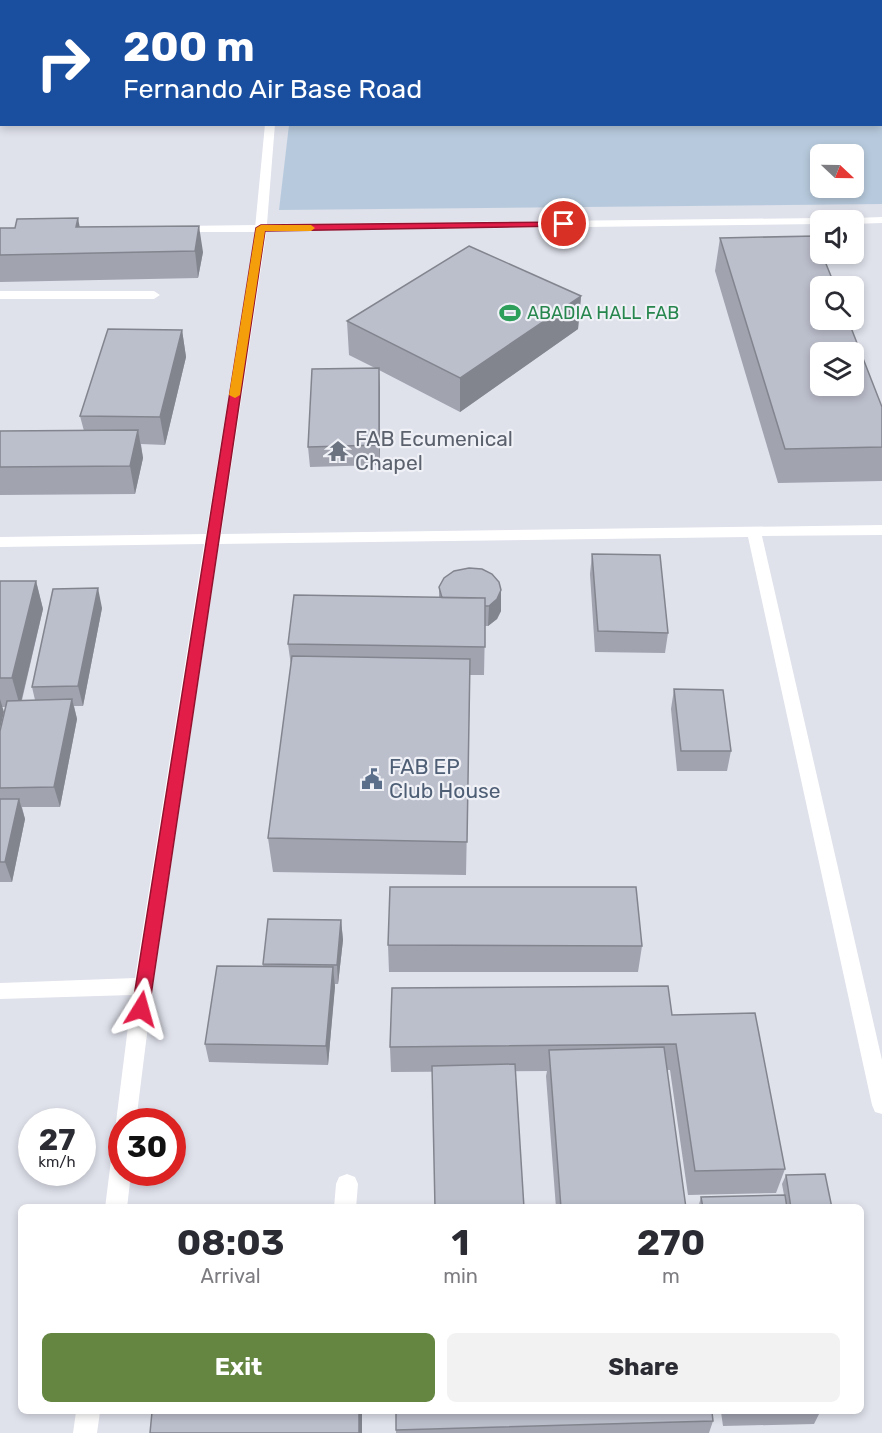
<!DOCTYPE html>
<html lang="en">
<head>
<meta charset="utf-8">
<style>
  body { margin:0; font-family:Rubik,sans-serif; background:#f2f2f3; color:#2b2b33; height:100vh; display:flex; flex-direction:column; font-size:22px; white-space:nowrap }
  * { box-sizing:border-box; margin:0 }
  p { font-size:20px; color:#7c7c81 }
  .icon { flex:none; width:33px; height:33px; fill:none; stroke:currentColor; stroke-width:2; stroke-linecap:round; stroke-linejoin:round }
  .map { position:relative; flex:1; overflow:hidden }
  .side { position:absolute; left:18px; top:1204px; width:846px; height:210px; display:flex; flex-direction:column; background:#fff; border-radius:9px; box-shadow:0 3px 9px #0003 }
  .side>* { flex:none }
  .hud { position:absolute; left:0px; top:0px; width:882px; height:126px; box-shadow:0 3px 9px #0003; background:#1a4fa0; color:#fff; overflow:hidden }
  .needle { width:39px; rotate:112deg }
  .buttons { position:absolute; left:810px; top:144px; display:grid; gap:12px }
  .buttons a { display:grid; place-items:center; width:54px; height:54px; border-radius:9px; background:#fff; box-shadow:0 3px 9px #0003; font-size:30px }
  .speed { position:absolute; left:18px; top:1108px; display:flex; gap:12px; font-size:30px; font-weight:700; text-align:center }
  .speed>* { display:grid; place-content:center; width:78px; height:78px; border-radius:50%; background:#fff; box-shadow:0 3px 9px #0003; line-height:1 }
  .speed small { font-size:15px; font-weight:400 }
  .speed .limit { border:9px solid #d22; background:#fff; color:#111 }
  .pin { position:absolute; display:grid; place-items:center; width:51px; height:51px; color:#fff; margin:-26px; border:3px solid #fff; border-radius:50%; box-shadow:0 2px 6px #0007 }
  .me { position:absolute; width:66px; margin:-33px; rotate:8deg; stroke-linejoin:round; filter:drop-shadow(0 0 4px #0008) }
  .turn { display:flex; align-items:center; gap:21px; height:126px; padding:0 24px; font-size:27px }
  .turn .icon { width:78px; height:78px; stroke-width:2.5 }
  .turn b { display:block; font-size:42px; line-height:51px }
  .eta { display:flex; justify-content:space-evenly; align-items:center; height:102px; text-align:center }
  .eta b { font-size:36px; font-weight:700; line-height:42px }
  .primary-button { display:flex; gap:12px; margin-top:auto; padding:12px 24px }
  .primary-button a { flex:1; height:69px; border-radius:9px; background:#648641; color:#fff; font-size:24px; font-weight:700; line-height:69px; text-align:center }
  .primary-button a+a { background:#f2f2f3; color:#2b2b33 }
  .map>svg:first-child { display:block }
  .green { fill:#b7cadd; fill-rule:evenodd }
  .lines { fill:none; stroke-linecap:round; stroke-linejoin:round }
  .service { fill:#fff; fill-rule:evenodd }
  .minor { fill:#fff; fill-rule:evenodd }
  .tertiary { fill:#fff; fill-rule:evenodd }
  .wall { fill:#a1a3af }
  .shaded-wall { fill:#83858e }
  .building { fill:#bbbecb; stroke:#83858e; stroke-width:1.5; fill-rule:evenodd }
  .route { fill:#e11d48; stroke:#92132f; stroke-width:1.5 }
  .slow { fill:#f59e0b }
  .labels { text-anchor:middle; stroke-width:4.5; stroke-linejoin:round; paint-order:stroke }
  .far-leisure-label { font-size:18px; fill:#27864d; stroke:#eff1f7; text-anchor:start }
  .worship-label { font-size:21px; fill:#5b616d; stroke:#eff1f7; text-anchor:start }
  .service-label { font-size:21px; fill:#4e5e75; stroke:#eff1f7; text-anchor:start }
</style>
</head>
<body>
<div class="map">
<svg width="882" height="1433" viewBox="0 0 882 1433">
  <rect width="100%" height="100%" fill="#dfe1eb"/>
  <!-- green -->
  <path class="green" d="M304,0H882V204L279,210L289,125L880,124V2ZM820,154H854V188H820Z"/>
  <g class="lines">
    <!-- service -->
    <path class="service" d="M0,291H154L160,295L154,299H0Z
      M347,1174L355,1177L358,1184L356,1208H334L336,1184L339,1177Z"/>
    <!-- minor -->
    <path class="minor" d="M0,73H2V79H0Z
      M261,225L267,228L221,534L882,525V535L762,536L882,1060V1114L875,1112L872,1105L748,537L219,544L153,986L136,1122H122V1130L116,1122L132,995L0,999V983L135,978L204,544L0,547V537L206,534L255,232H179L173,229L179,226Z
      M122,1150V1173H131L127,1208H105L111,1160L115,1153Z
      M76,1412H100L97,1433H73Z"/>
    <!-- tertiary -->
    <path class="tertiary" d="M280,0H290L280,2Z
      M265,124H275L267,224L820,218L825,220H820V224L261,231L255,228Z
      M882,217V223L854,224V220H849L854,218Z"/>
  </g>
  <!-- wall -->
  <path class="wall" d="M0,0H215V2H2V75H0Z
    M80,227L203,252L198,278L0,282V228Z
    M720,238L882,407V481L778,483L715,271Z
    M581,296L578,329L460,412L379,370L380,465L310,467L308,447L375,368L349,355L347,321Z
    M182,330L186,357L165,445L141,444L143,458L135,494L0,495V431H84L80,416Z
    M592,554L668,633L665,653L595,652L590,574Z
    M0,581H36L43,609L22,700H35L32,687L102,608L83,706H74L77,719L60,807H22L25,819L12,882H0V731L6,707H2L0,729Z
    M439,587L501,590V611L497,619L488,626H485L484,675H470L466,875L273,872L268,838L291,666L288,644L439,598Z
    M674,689L731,751L727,771H677L671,709Z
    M341,920L343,940L338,984H335L328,1065L209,1062L205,1044L263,967V964Z
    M388,945L642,946L638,972H389Z
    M672,1015L785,1169L776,1193L688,1195L670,1070H667L686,1208H556L546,1076L547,1071L391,1072L390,1047Z
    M786,1175L832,1208H698L701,1197L784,1195L782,1184Z
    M396,1412L713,1421L709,1433H396Z
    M721,1412H820L814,1424L723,1426Z"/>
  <!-- shaded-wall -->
  <path class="shaded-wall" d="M201,0H215V2H201Z
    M78,218L83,244L81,254L76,227Z
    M199,226L203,252L198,278L195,251Z
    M581,296L578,329L460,412V378Z
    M182,330L186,357L165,445L160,417Z
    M379,368L380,388V465L379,445Z
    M138,430L143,458L135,494L130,466Z
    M36,581L43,609L20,706L12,678Z
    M98,588L102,608L83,706L78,686Z
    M501,590V611L497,619L488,626L489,606Z
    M0,699L4,712L0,729Z
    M72,699L77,719L60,807L54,787Z
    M19,799L25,819L12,882L5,862Z
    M341,920L343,940L338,984L337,965Z
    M333,967L335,987L328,1065L326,1046Z
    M359,1412H362V1433H359Z"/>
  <!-- building -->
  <path class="building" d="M0,11H2V45H0Z
    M78,218L76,227L199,226L195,251L0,255V228H15L17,219Z
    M816,236L820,249V254H822L835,286H820V320H848L882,407V447L785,449L720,238ZM820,352H854V386H820Z
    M469,246L581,296L460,378L347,321Z
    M108,329L182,330L160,417L80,416Z
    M379,368V445L308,447L312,369Z
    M138,430L130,466L0,467V431Z
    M592,554L660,555L668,633L598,631Z
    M469,568L482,569L492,574L499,582L501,590L497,599L489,606H485V598H442L439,587L444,578L454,571Z
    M0,581H36L12,678H0Z
    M98,588L78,686L32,687L53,589Z
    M294,595L485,598V647L288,644Z
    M292,656L470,659L467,842L268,838Z
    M674,689L723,690L731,751H681Z
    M72,699L54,787L0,788V731L7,701Z
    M0,799H19L5,862H0Z
    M390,887H636L642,946L388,945Z
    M268,919L341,920L337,965L263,964Z
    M217,966L333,967L326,1046L205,1044Z
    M668,986L672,1015L755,1013L785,1169L695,1171L676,1044L390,1047L392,988Z
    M664,1047L686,1208H561L549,1050Z
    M515,1064L524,1208H435L432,1066Z
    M825,1174L832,1208H791L786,1175Z
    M785,1195L787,1208H703L701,1197Z
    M152,1412H359V1433H150Z
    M396,1412H712L713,1421L396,1430Z"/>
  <!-- route -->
  <path class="route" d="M564,222L569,224L567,226L265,231L149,1009L146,1014L141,1016L135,1014L132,1009L256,228L261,225Z"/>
  <!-- slow -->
  <path class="slow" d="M261,225H311L315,228L311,231H265L240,395L235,398L229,395L256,228Z"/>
  <!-- icons -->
  <defs>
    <symbol id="stadium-bare" viewBox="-9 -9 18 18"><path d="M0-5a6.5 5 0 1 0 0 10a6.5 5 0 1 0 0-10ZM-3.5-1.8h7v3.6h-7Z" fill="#2e9e5b" stroke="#eff1f7" stroke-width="2.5" paint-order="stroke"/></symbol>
    <symbol id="temple-bare" viewBox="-9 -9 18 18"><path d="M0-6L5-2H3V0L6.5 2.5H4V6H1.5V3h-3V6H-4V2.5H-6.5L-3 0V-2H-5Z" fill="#6b7280" stroke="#eff1f7" stroke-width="2.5" paint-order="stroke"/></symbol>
    <symbol id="civic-bare" viewBox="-9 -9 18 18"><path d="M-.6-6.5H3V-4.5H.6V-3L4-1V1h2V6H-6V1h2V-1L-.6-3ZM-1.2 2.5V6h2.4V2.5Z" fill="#5c6f8a" stroke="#eff1f7" stroke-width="2.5" paint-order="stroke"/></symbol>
  </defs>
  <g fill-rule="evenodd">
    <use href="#stadium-bare" x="495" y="298" width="30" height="30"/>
    <use href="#temple-bare" x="323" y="436" width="30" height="30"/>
    <use href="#civic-bare" x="357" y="764" width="30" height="30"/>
  </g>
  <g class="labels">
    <!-- far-leisure labels -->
    <g class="far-leisure-label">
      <text x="527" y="319">ABADIA HALL FAB</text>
    </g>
    <!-- worship labels -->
    <g class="worship-label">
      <text x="355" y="446">FAB Ecumenical<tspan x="355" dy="24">Chapel</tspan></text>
    </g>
    <!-- service labels -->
    <g class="service-label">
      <text x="389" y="774">FAB EP<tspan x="389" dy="24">Club House</tspan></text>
    </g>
  </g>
</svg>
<div class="buttons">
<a><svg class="needle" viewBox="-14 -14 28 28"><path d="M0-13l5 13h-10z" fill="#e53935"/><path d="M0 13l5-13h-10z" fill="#7c7c81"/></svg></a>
<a><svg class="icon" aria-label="sound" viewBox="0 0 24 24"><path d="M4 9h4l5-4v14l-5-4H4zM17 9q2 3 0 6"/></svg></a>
<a><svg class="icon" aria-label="search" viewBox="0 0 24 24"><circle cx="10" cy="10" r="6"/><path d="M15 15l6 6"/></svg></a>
<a><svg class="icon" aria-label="layers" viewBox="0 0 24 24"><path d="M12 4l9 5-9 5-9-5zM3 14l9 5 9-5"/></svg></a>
</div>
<div class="speed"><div>27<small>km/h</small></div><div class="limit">30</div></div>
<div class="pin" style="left:564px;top:224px;background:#d93025"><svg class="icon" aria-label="arrive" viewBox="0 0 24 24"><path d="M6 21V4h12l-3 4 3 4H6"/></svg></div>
<svg class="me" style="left:141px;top:1009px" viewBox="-20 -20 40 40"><path d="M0-17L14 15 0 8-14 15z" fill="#e11d48" stroke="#fff" stroke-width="4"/></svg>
<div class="hud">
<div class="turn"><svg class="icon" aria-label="right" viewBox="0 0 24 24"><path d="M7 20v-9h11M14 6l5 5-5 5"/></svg><div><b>200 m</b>Fernando Air Base Road</div></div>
</div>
<section class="side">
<div class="eta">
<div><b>08:03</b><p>Arrival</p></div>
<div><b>1</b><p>min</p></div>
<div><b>270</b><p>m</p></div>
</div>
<div class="primary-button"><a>Exit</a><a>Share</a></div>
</section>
</div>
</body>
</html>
